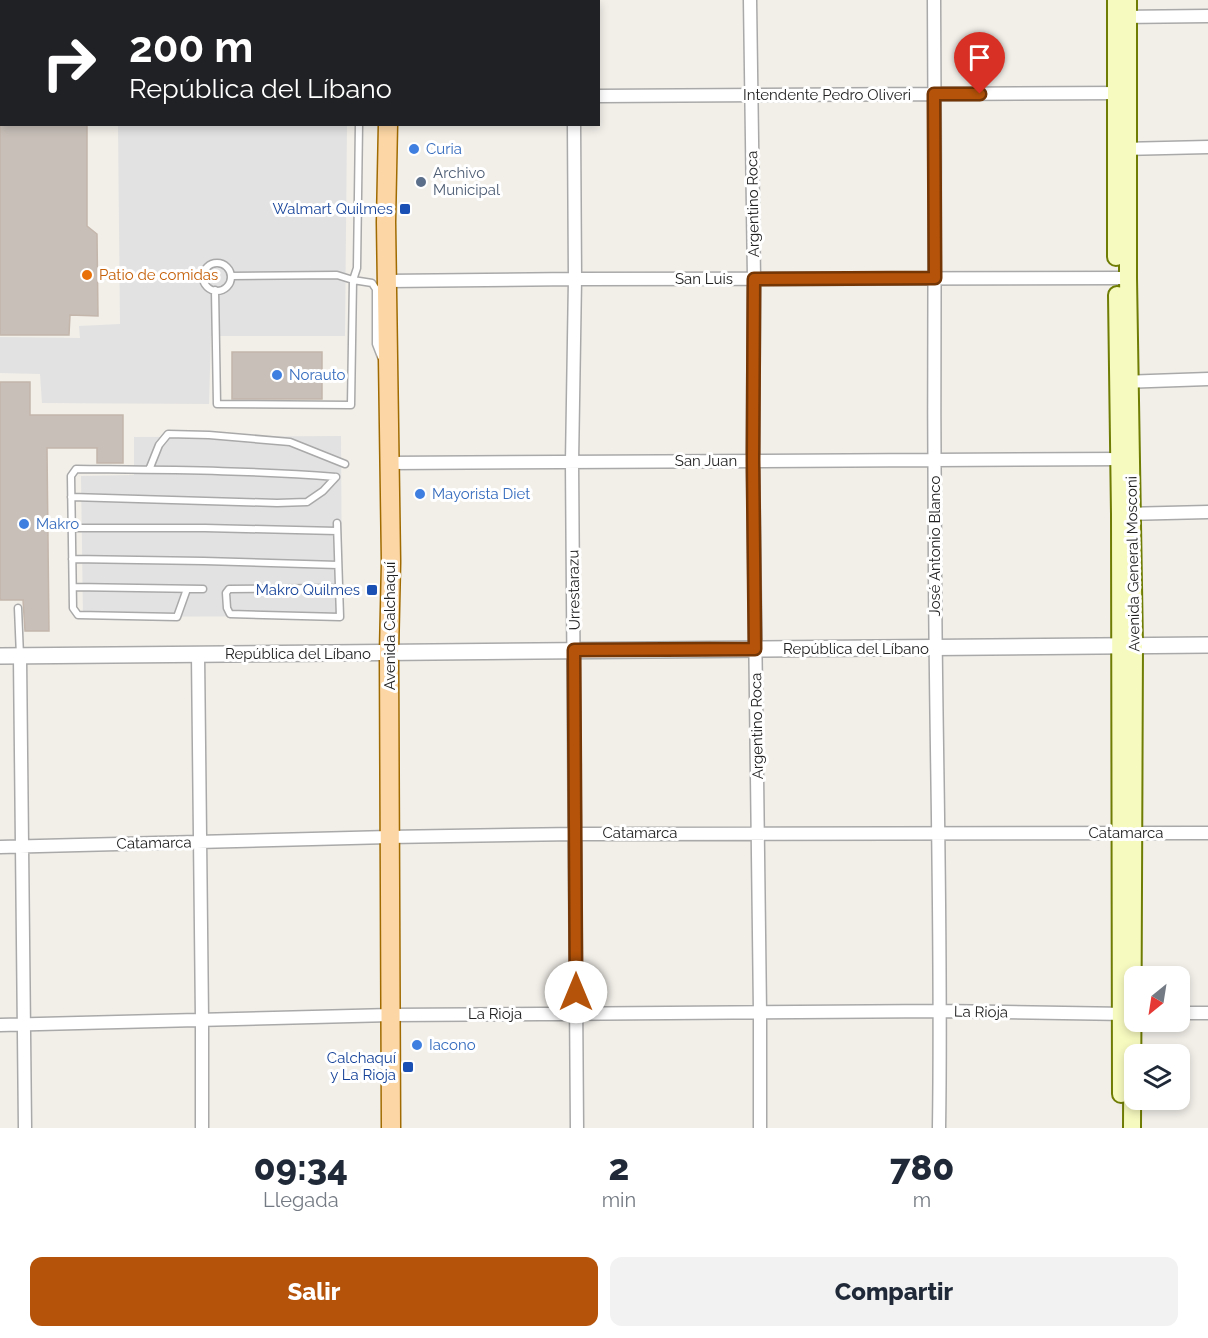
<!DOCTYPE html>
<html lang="es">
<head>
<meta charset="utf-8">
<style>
  body { margin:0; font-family:Raleway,sans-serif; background:#f2f2f3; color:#1f2937; height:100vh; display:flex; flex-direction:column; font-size:22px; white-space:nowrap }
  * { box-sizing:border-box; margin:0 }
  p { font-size:20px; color:#747a83 }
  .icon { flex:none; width:33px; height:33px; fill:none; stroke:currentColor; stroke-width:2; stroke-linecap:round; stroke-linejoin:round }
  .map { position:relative; height:1128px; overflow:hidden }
  .drawer { display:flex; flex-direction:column; background:#fff; flex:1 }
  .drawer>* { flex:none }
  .guide { position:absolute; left:0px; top:0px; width:600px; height:126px; box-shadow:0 3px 9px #0003; background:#202124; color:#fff; overflow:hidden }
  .needle { width:39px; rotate:210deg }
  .tools { position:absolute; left:1124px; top:966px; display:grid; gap:12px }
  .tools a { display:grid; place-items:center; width:66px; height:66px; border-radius:12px; background:#fff; box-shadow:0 3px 9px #0003; font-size:30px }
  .pin { position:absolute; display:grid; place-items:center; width:51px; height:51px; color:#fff; margin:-62px -26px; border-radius:50% 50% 50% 0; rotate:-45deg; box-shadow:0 0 6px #0007 }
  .pin .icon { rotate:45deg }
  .me { position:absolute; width:66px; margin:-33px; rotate:0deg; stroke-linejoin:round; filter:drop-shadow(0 0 4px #0008) }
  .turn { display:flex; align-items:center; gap:21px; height:126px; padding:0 30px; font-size:27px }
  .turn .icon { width:78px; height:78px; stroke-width:2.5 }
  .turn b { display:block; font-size:42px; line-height:51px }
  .eta { display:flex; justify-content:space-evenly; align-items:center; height:102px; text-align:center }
  .eta b { font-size:36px; font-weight:800; line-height:42px }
  .action { display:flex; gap:12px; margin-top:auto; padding:12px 30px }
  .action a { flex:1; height:69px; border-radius:12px; background:#b45309; color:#fff; font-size:24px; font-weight:800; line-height:69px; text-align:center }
  .action a+a { background:#f2f2f3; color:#1f2937 }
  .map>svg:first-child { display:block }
  .parking { fill:#e2e2e2 }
  .building { fill:#c7bfb8; stroke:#c4b6ab; stroke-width:1.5 }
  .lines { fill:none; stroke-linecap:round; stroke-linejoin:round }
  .service-casing { stroke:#a9a9a9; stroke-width:9 }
  .minor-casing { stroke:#a9a9a9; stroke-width:15 }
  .tertiary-casing { stroke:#a9a9a9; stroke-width:18 }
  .secondary-casing { stroke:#707d05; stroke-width:20 }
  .primary-casing { stroke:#a06b00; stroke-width:21 }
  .service { stroke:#fff; stroke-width:6 }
  .minor { stroke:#fff; stroke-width:12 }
  .tertiary { stroke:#fff; stroke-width:15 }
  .secondary { stroke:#f7fabf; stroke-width:16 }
  .primary { stroke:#fcd6a4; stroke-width:18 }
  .route-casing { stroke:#753606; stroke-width:15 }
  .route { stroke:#b45309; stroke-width:10 }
  .shop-dot { fill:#3f7fe0; stroke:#fff; stroke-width:2 }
  .service-dot { fill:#5c6f8a; stroke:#fff; stroke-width:2 }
  .transit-dot { fill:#1a4fb4; stroke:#fff; stroke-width:2 }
  .food-dot { fill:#e8710a; stroke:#fff; stroke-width:2 }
  .labels { text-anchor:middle; stroke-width:6; stroke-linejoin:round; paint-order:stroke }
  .street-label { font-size:15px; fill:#222; stroke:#fff }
  .shop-label { font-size:15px; fill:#366cbe; stroke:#fff; text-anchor:start }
  .service-label { font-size:15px; fill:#4e5e75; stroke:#fff; text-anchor:start }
  .transit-label { font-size:15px; fill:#164399; stroke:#fff; text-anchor:end }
  .food-label { font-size:15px; fill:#c56008; stroke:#fff; text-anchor:start }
</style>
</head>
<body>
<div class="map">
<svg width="1208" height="1128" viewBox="0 0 1208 1128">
  <rect width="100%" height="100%" fill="#f2efe9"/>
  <!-- parking -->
  <path class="parking" d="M0,0H348V1L2,2V44H0Z
    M118,125H347L345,336H211L209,404L42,403L40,374L0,373V337L80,338L79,326L120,324Z
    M341,436L342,616L83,617L81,476L134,475V437Z"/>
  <!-- building -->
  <path class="building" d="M0,124H87V226L97,234L98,316L70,315L69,335H0Z
    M232,352H322V399H232Z
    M0,382H30V415H123V463H97V448H47L49,631H25L23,600H0Z"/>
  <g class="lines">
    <defs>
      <path id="service" d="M203 277a14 14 0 1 1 28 0a14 14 0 1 1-28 0Z
        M231,276L337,275L353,280L372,283L376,289V344L381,357
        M215,290L217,404L351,405L353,280L357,268L359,124
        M149,470L159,445L168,434L209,435L290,442L345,464
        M71,497L277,503L307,502L323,491L336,477
        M337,523L340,617L230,614L227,608L226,593L229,589L339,588
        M72,528H205L337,531
        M72,559L204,561L338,565
        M73,587L203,589
        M187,589L177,617L78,615L73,608L71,476L76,469C163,470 250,470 336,477
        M18,608L20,656"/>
      <path id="minor" d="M573,0V2
        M750,0L754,279L753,460L760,1012V1128
        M934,0C936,191 933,382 935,573C936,758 942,943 939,1128
        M1120,17L1208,16
        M598,96L1124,93
        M574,124L575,279L572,462L577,1128
        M1122,149L1208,147
        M387,281L575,279L1128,278
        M1122,382L1208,379
        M389,463L1127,459
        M1124,514L1208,512
        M198,654L202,1019V1128
        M20,657L25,1128
        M0,847L389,837L576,834L1208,833
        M1179,1013H1208
        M0,1025L391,1015L941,1011L1127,1014"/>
      <path id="tertiary" d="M0,656L1208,645"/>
      <path id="secondary" d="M1116,0V257
        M1128,0V278L1134,646L1132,1128
        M1117,295L1120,514L1121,1094"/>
      <path id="primary" d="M389,0V2
        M388,124L386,222L391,562L389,653L391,1128"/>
    </defs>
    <!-- service casing -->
    <use href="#service" class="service-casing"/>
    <!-- minor casing -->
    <use href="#minor" class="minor-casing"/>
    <!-- tertiary casing -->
    <use href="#tertiary" class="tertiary-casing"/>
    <!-- secondary casing -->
    <use href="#secondary" class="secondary-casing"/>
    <!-- primary casing -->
    <use href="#primary" class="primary-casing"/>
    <!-- service -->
    <use href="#service" class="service"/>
    <!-- minor -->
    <use href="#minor" class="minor"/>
    <!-- tertiary -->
    <use href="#tertiary" class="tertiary"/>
    <!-- secondary -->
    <use href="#secondary" class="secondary"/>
    <!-- primary -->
    <use href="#primary" class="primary"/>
  </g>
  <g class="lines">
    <defs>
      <path id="route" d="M576,992L574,650L755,649L753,460L754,279L935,278L934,94H980"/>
    </defs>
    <!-- route casing -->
    <use href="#route" class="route-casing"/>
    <!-- route -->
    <use href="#route" class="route"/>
  </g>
  <!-- markers -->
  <g class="shop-dot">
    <circle cx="414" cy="149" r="6"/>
    <circle cx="277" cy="375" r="6"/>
    <circle cx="420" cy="494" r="6"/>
    <circle cx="24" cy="524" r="6"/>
    <circle cx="417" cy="1045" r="6"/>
  </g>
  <circle class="service-dot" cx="421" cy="182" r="6"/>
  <g class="transit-dot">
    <rect x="399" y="203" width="12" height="12" rx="3"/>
    <rect x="366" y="584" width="12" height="12" rx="3"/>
    <rect x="402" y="1061" width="12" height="12" rx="3"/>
  </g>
  <circle class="food-dot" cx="87" cy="275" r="6"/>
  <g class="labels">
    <!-- street labels -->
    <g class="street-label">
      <text x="827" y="100">Intendente Pedro Oliveri</text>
      <text transform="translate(753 204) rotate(-91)" y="5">Argentino Roca</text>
      <text x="704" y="284">San Luis</text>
      <text x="706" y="466">San Juan</text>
      <text transform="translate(935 546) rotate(-90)" y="5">José Antonio Blanco</text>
      <text transform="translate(1133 564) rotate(-91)" y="5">Avenida General Mosconi</text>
      <text transform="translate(574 590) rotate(-91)" y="5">Urrestarazu</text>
      <text transform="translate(390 626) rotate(-90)" y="5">Avenida Calchaquí</text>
      <text x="856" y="654">República del Líbano</text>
      <text x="298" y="659">República del Líbano</text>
      <text transform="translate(757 726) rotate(-91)" y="5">Argentino Roca</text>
      <text x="640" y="838">Catamarca</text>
      <text x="1126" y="838">Catamarca</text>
      <text transform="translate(154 843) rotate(-1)" y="5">Catamarca</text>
      <text transform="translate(981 1012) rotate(1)" y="5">La Rioja</text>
      <text x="495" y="1019">La Rioja</text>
    </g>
    <!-- shop labels -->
    <g class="shop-label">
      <text x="426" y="154">Curia</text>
      <text x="289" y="380">Norauto</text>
      <text x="432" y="499">Mayorista Diet</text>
      <text x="36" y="529">Makro</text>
      <text x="429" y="1050">Iacono</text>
    </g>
    <!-- service labels -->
    <g class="service-label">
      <text x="433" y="178">Archivo<tspan x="433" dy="17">Municipal</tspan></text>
    </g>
    <!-- transit labels -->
    <g class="transit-label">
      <text x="393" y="214">Walmart Quilmes</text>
      <text x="360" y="595">Makro Quilmes</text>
      <text x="396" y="1063">Calchaquí<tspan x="396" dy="17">y La Rioja</tspan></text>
    </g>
    <!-- food labels -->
    <g class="food-label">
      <text x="99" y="280">Patio de comidas</text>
    </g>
  </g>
</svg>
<div class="tools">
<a><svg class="needle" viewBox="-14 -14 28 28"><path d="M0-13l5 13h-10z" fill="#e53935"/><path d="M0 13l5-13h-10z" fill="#747a83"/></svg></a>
<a><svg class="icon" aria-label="layers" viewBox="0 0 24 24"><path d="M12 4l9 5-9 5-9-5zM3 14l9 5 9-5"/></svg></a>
</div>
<div class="pin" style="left:980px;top:94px;background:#d93025"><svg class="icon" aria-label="arrive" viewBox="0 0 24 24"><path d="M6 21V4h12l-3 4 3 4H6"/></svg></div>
<svg class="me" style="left:576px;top:992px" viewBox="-20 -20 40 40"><circle r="19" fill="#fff"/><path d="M0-13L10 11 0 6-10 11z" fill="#b45309"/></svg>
<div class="guide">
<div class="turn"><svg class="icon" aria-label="right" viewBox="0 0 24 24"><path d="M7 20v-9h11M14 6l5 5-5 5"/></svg><div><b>200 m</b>República del Líbano</div></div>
</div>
</div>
<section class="drawer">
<div class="eta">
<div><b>09:34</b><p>Llegada</p></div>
<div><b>2</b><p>min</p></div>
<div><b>780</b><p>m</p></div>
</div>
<div class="action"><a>Salir</a><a>Compartir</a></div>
</section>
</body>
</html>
